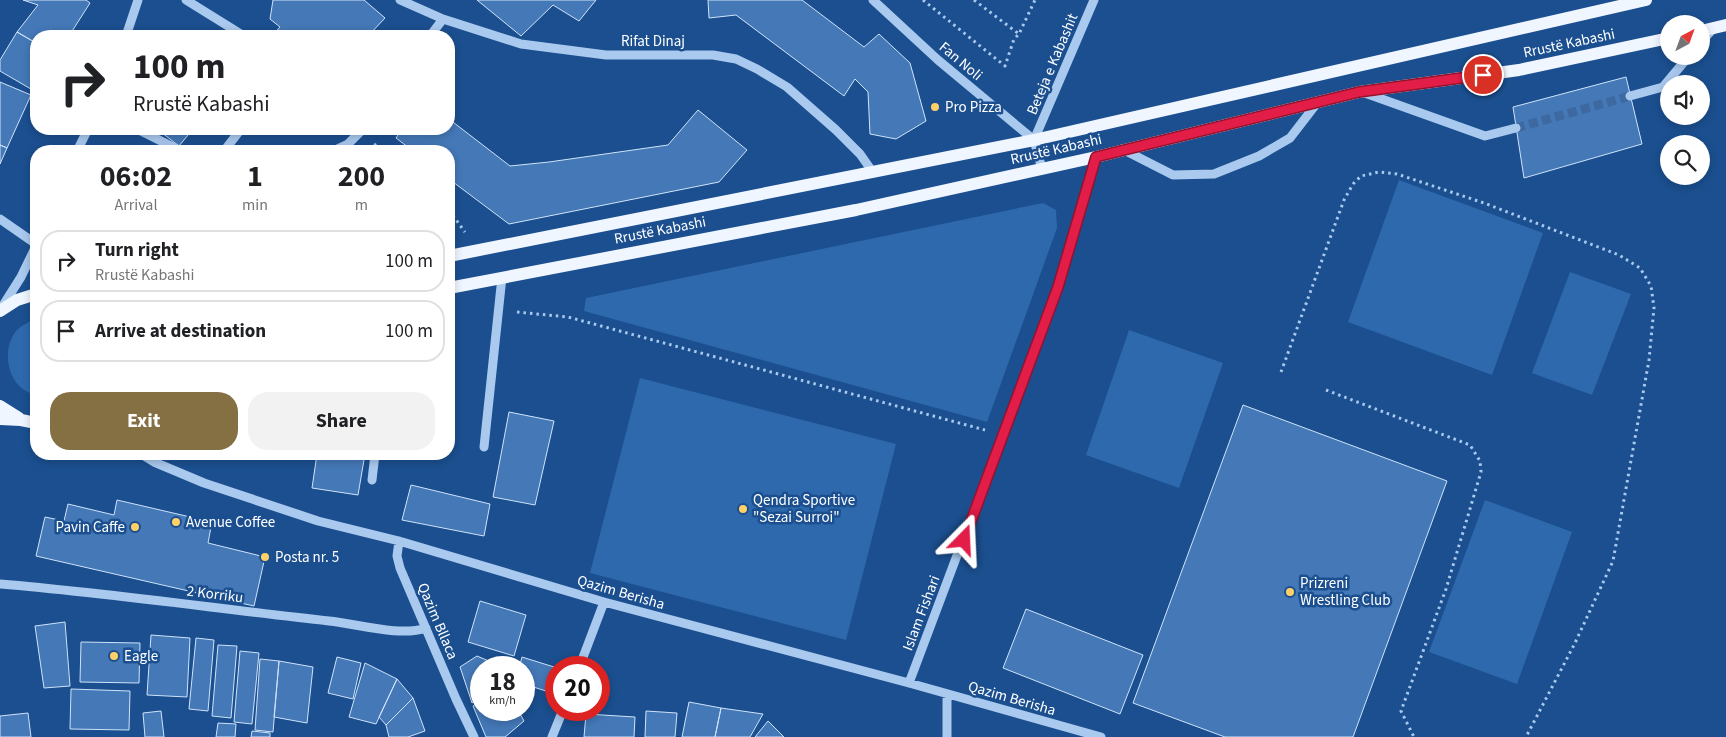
<!DOCTYPE html>
<html lang="en">
<head>
<meta charset="utf-8">
<style>
  body { margin:0; font-family:"Source Sans 3",sans-serif; background:#f2f2f2; color:#202124; height:100vh; display:flex; flex-direction:column; font-size:19px; white-space:nowrap }
  * { box-sizing:border-box; margin:0 }
  p { font-size:16px; color:#757577 }
  .icon { flex:none; width:28px; height:28px; fill:none; stroke:currentColor; stroke-width:2; stroke-linecap:round; stroke-linejoin:round }
  .map { position:relative; flex:1; overflow:hidden }
  .details { position:absolute; left:30px; top:145px; width:425px; height:315px; display:flex; flex-direction:column; background:#fff; border-radius:20px; box-shadow:0 2px 8px #0003 }
  .details>* { flex:none }
  .top-card { position:absolute; left:30px; top:30px; width:425px; height:105px; border-radius:20px; box-shadow:0 2px 8px #0003; background:#fff; color:#202124; overflow:hidden }
  .needle { width:32px; rotate:41deg }
  .tools { position:absolute; left:1660px; top:15px; display:grid; gap:10px }
  .tools a { display:grid; place-items:center; width:50px; height:50px; border-radius:50%; background:#fff; box-shadow:0 2px 8px #0003; font-size:25px }
  .speed { position:absolute; left:470px; top:656px; display:flex; gap:10px; font-size:25px; font-weight:700; text-align:center }
  .speed>* { display:grid; place-content:center; width:65px; height:65px; border-radius:50%; background:#fff; box-shadow:0 2px 8px #0003; line-height:1 }
  .speed small { font-size:12px; font-weight:400 }
  .speed .limit { border:8px solid #d22; background:#fff; color:#111 }
  .pin { position:absolute; display:grid; place-items:center; width:42px; height:42px; color:#fff; margin:-21px; border:2px solid #fff; border-radius:50%; box-shadow:0 1px 5px #0007 }
  .me { position:absolute; width:55px; margin:-28px; rotate:21deg; stroke-linejoin:round; filter:drop-shadow(0 0 4px #0008) }
  .turn { display:flex; align-items:center; gap:18px; height:105px; padding:0 20px; font-size:22px }
  .turn .icon { width:65px; height:65px; stroke-width:2.5 }
  .turn b { display:block; font-size:35px; line-height:42px }
  .eta { display:flex; justify-content:space-evenly; align-items:center; height:85px; text-align:center }
  .eta b { font-size:30px; font-weight:700; line-height:35px }
  .button { display:flex; gap:10px; margin-top:auto; padding:10px 20px }
  .button a { flex:1; height:58px; border-radius:20px; background:#847042; color:#fff; font-size:20px; font-weight:700; line-height:58px; text-align:center }
  .button a+a { background:#f2f2f2; color:#202124 }
  ul { padding:0; list-style:none }
  li { display:flex; align-items:center; gap:15px; height:62px; margin:0 10px 8px; padding:0 10px; border:2px solid #e0e0e0; border-radius:20px }
  li div { flex:1 }
  li b { display:block; font-size:19px }
  li em { font-style:normal }
  .map>svg:first-child { display:block }
  .green { fill:#2e69ad }
  .building { fill:#4478b7; stroke:#cfe3fa }
  .lines { fill:none; stroke-linecap:round; stroke-linejoin:round }
  .minor-tunnel { stroke:#3d69a0; stroke-width:9; stroke-dasharray:9 4.5; stroke-linecap:butt }
  .path { stroke:#a9c9ee; stroke-width:3; stroke-dasharray:2.5 4; stroke-linecap:butt }
  .minor { stroke:#a9c9ee; stroke-width:9 }
  .major { stroke:#f0f6ff; stroke-width:12 }
  .route-casing { stroke:#92132f; stroke-width:12 }
  .route { stroke:#e11d48; stroke-width:9 }
  .poi-dot { fill:#ffd166; stroke:#1b4f8f; stroke-width:2 }
  .labels { text-anchor:middle; stroke-width:5; stroke-linejoin:round; paint-order:stroke }
  .street-label { font-size:15px; fill:#fff; stroke:#1b4f8f }
  .poi-label { font-size:15px; fill:#fff; stroke:#1b4f8f; text-anchor:start }
</style>
</head>
<body>
<div class="map">
<svg width="1726" height="737" viewBox="0 0 1726 737">
  <rect width="100%" height="100%" fill="#1b4f8f"/>
  <!-- green -->
  <path class="green" d="M1399,180L1543,233L1492,375L1348,322Z
    M1043,203L1056,210L1057,228L987,422L584,311L586,298Z
    M1570,272L1631,294L1592,395L1532,373Z
    M36,319V395C8,389 0,352 16,331C22,325 29,322 36,319Z
    M1129,330L1223,363L1179,488L1086,455Z
    M640,378L896,444L846,640L590,573Z
    M1485,500L1572,532L1517,684L1429,652Z"/>
  <!-- building -->
  <path class="building" d="M23,0H86L90,3L69,36H36V43L17,32L38,5Z
    M273,0H364L385,18L368,36H272L280,27L270,19Z
    M477,0H596L579,21L553,5L521,36Z
    M708,0H802L864,47L879,34L910,63L926,121L896,139L870,134L868,92L855,79L844,96L736,15L709,18Z
    M17,32L36,43V92L0,71V60Z
    M1626,77L1642,144L1524,178L1513,107Z
    M0,82L31,95L7,148L0,145Z
    M698,110L747,150L719,182L509,224L449,179V151H413L396,138L402,129H449V119L510,166L549,162L668,145Z
    M157,129H193L179,146Z
    M0,145L7,148L0,164Z
    M1243,405L1447,481L1353,737H1225L1133,703Z
    M509,412L554,421L535,505L493,497Z
    M317,454H365L358,495L312,488Z
    M411,485L490,504L484,536L402,520Z
    M117,500L212,522L208,543L265,557L254,606L36,556L45,517L64,521L68,504L114,515Z
    M480,601L526,615L514,656L468,642Z
    M1026,609L1143,655L1120,714L1003,668Z
    M65,622L70,686L44,688L35,626Z
    M151,635L190,638L187,697L147,695Z
    M196,638L214,640L208,711L189,709Z
    M81,642L140,643L139,683L80,682Z
    M218,645L237,646L231,718L212,716Z
    M240,651L259,653L252,724L234,722Z
    M477,656L496,664L500,668H481V697L472,703L460,667Z
    M337,657L361,663L353,699L328,693Z
    M522,657L554,667L549,692L524,684V668H519Z
    M260,659L279,661L273,732L255,730Z
    M279,661L313,667L307,723L274,717Z
    M365,663L397,679L376,724L349,717Z
    M397,679L413,698L386,725L379,717Z
    M71,689L130,691L129,730L70,729Z
    M413,698L425,731L408,737H389L386,725Z
    M481,700V710H518L524,721L505,737H486L473,706Z
    M689,702L721,708L715,737H682Z
    M721,708L763,714L750,737H715Z
    M161,711L164,737H145L143,713Z
    M646,711L677,713L675,737H645Z
    M28,713L31,737H0V716Z
    M586,714L635,717L634,737H584Z
    M768,721L784,737H755Z
    M218,723L236,724L235,737H216Z
    M252,731L270,733V737H251Z"/>
  <g class="lines">
    <!-- minor-tunnel -->
    <path class="minor-tunnel" d="M1516,128L1630,96"/>
    <!-- path -->
    <path class="path" d="M923,0L1005,66L1014,39L1019,34
      M974,0L1019,34L1035,0
      M374,144L384,151
      M449,210L465,232
      M517,312L568,317L985,430
      M1281,372L1344,200L1353,184L1361,176L1379,172L1397,174L1484,203L1619,255L1640,268L1651,286L1654,308L1649,360L1613,561L1575,643L1526,737
      M1326,390L1470,445L1480,461L1481,472L1446,589L1401,711L1414,737"/>
    <!-- minor -->
    <path class="minor" d="M186,0L244,36
      M400,0L443,19L521,44L606,55H713L736,59L757,69L787,87L836,130L860,154L872,171
      M873,0L938,60L1034,140
      M126,36L138,0
      M430,36L443,19
      M1701,42L1713,29
      M1362,92L1485,136L1516,128
      M1630,96L1663,87L1689,56
      M137,129L181,151
      M1034,140L1094,0
      M1034,140L1042,169
      M1122,149L1173,175L1214,174L1259,156L1290,138L1317,103
      M77,151L88,129
      M224,151L241,129
      M333,151L348,144L363,129
      M0,219L36,244
      M2,307L21,277L36,246
      M484,447L502,277
      M141,454L154,462L204,483L318,521L399,541L604,602L909,683L1101,737
      M372,480L375,454
      M399,541L397,556L400,568L456,699L474,737
      M0,584C110,593 219,609 329,621C358,624 400,637 426,628
      M579,668L604,602
      M909,683L1058,287L1096,157
      M552,737L563,710
      M947,737V694"/>
    <!-- major -->
    <path class="major" d="M1701,31L1726,25
      M449,256L1034,140L1646,0
      M449,288L856,210L1096,157L1359,92L1519,70L1669,38
      M0,311L17,300L36,294
      M0,406L19,418
      M0,419L21,420L36,423"/>
  </g>
  <g class="lines">
    <defs>
      <path id="route" d="M964,540L1058,287L1096,157L1359,92L1483,75"/>
    </defs>
    <!-- route casing -->
    <use href="#route" class="route-casing"/>
    <!-- route -->
    <use href="#route" class="route"/>
  </g>
  <!-- markers -->
  <g class="poi-dot">
    <circle cx="935" cy="107" r="5"/>
    <circle cx="743" cy="509" r="5"/>
    <circle cx="176" cy="522" r="5"/>
    <circle cx="135" cy="527" r="5"/>
    <circle cx="265" cy="557" r="5"/>
    <circle cx="1290" cy="592" r="5"/>
    <circle cx="114" cy="656" r="5"/>
  </g>
  <g class="labels">
    <!-- street labels -->
    <g class="street-label">
      <text x="653" y="46">Rifat Dinaj</text>
      <text transform="translate(1569 43) rotate(-12)" y="5">Rrustë Kabashi</text>
      <text transform="translate(961 61) rotate(40)" y="5">Fan Noli</text>
      <text transform="translate(1052 64) rotate(-67)" y="5">Beteja e Kabashit</text>
      <text transform="translate(1056 149) rotate(-13)" y="5">Rrustë Kabashi</text>
      <text transform="translate(660 230) rotate(-11)" y="5">Rrustë Kabashi</text>
      <text transform="translate(621 592) rotate(16)" y="5">Qazim Berisha</text>
      <text transform="translate(215 594) rotate(7)" y="5">2 Korriku</text>
      <text transform="translate(921 613) rotate(-69)" y="5">Islam Fishari</text>
      <text transform="translate(438 621) rotate(67)" y="5">Qazim Bllaca</text>
      <text transform="translate(1012 698) rotate(16)" y="5">Qazim Berisha</text>
    </g>
    <!-- poi labels -->
    <g class="poi-label">
      <text x="945" y="112">Pro Pizza</text>
      <text x="753" y="505">Qendra Sportive<tspan x="753" dy="17">"Sezai Surroi"</tspan></text>
      <text x="186" y="527">Avenue Coffee</text>
      <text x="125" y="532" text-anchor="end">Pavin Caffe</text>
      <text x="275" y="562">Posta nr. 5</text>
      <text x="1300" y="588">Prizreni<tspan x="1300" dy="17">Wrestling Club</tspan></text>
      <text x="124" y="661">Eagle</text>
    </g>
  </g>
</svg>
<div class="tools">
<a><svg class="needle" viewBox="-14 -14 28 28"><path d="M0-13l5 13h-10z" fill="#e53935"/><path d="M0 13l5-13h-10z" fill="#757577"/></svg></a>
<a><svg class="icon" aria-label="sound" viewBox="0 0 24 24"><path d="M4 9h4l5-4v14l-5-4H4zM17 9q2 3 0 6"/></svg></a>
<a><svg class="icon" aria-label="search" viewBox="0 0 24 24"><circle cx="10" cy="10" r="6"/><path d="M15 15l6 6"/></svg></a>
</div>
<div class="speed"><div>18<small>km/h</small></div><div class="limit">20</div></div>
<div class="pin" style="left:1483px;top:75px;background:#d93025"><svg class="icon" aria-label="arrive" viewBox="0 0 24 24"><path d="M6 21V4h12l-3 4 3 4H6"/></svg></div>
<svg class="me" style="left:964px;top:540px" viewBox="-20 -20 40 40"><path d="M0-17L14 15 0 8-14 15z" fill="#e11d48" stroke="#fff" stroke-width="4"/></svg>
<div class="top-card">
<div class="turn"><svg class="icon" aria-label="right" viewBox="0 0 24 24"><path d="M7 20v-9h11M14 6l5 5-5 5"/></svg><div><b>100 m</b>Rrustë Kabashi</div></div>
</div>
<section class="details">
<div class="eta">
<div><b>06:02</b><p>Arrival</p></div>
<div><b>1</b><p>min</p></div>
<div><b>200</b><p>m</p></div>
</div>
<ul>
<li><svg class="icon" aria-label="right" viewBox="0 0 24 24"><path d="M7 20v-9h11M14 6l5 5-5 5"/></svg><div><b>Turn right</b><p>Rrustë Kabashi</p></div><em>100 m</em></li>
<li><svg class="icon" aria-label="arrive" viewBox="0 0 24 24"><path d="M6 21V4h12l-3 4 3 4H6"/></svg><div><b>Arrive at destination</b></div><em>100 m</em></li>
</ul>
<div class="button"><a>Exit</a><a>Share</a></div>
</section>
</div>
</body>
</html>
